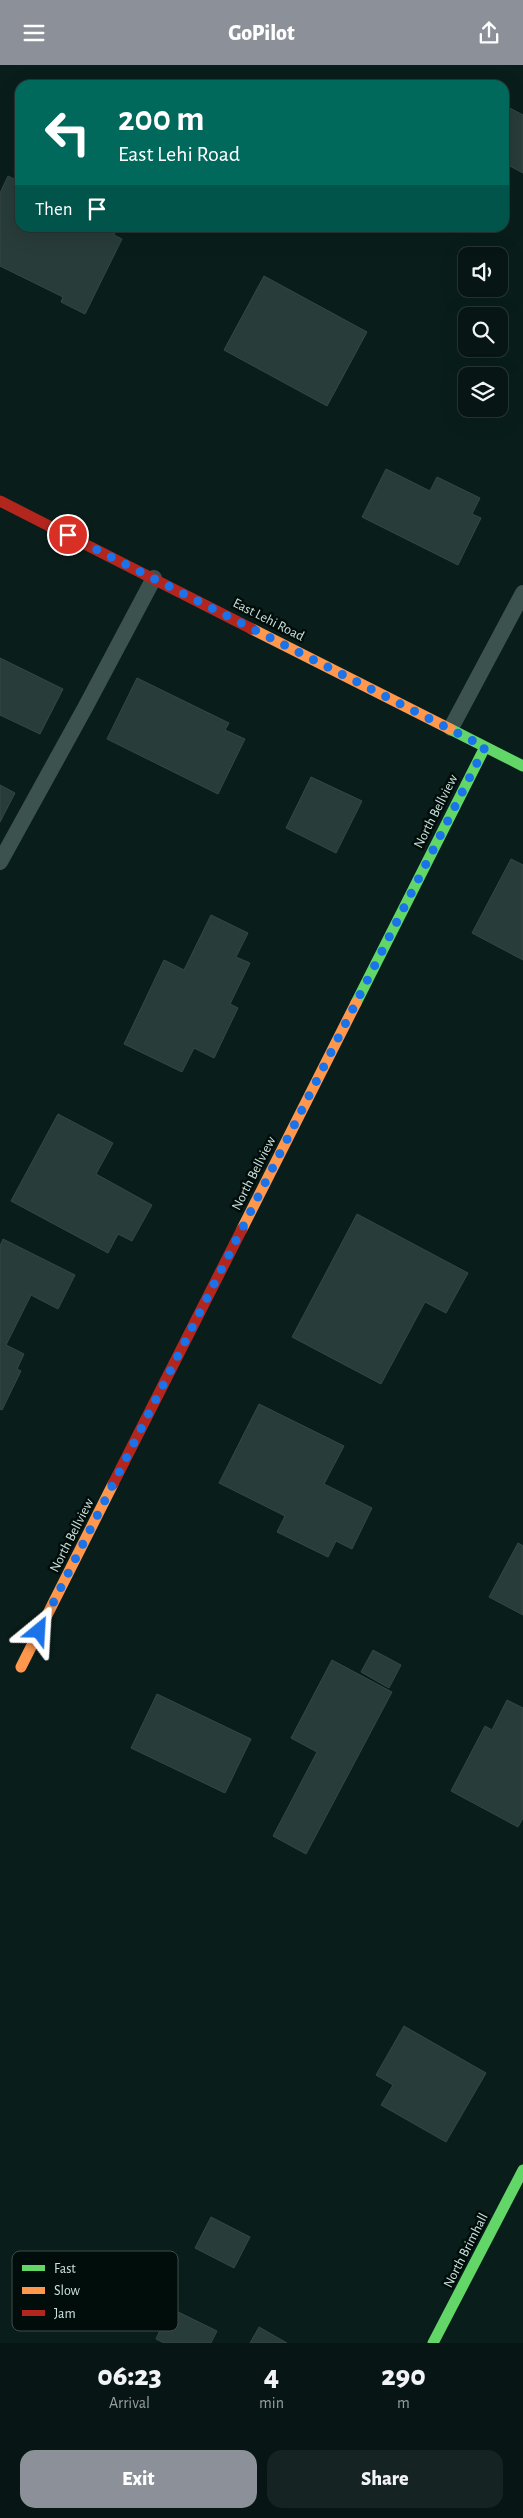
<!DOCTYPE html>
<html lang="en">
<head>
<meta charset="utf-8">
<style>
  body { margin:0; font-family:"Alegreya Sans",sans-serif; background:#152322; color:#f1f3f6; height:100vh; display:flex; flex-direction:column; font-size:19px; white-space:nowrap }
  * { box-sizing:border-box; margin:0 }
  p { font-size:16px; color:#989fa0 }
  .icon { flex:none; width:28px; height:28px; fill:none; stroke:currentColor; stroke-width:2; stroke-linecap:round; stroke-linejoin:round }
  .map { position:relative; height:2278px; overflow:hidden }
  .sheet { display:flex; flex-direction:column; background:#071614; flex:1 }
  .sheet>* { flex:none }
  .banner { position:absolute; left:15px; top:15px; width:494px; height:152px; border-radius:15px; box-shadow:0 5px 20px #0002,0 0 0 1px #283534; background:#00695c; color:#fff; overflow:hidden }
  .fabs { position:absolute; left:458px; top:182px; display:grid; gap:10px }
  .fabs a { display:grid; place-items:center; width:50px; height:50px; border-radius:10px; background:#071614; box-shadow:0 5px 20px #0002,0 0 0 1px #283534; font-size:25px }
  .pin { position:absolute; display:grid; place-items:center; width:42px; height:42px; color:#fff; margin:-21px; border:2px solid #fff; border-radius:50%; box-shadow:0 1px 5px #0007 }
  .me { position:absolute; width:55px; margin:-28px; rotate:27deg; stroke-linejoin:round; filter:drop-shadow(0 0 4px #0008) }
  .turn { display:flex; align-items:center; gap:18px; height:105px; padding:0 20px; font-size:22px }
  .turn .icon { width:65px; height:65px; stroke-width:2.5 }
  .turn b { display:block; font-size:35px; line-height:42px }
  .then { display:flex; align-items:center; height:48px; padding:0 20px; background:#0003; gap:10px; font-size:19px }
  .eta { display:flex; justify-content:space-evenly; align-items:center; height:85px; text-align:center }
  .eta b { font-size:30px; font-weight:800; line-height:35px }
  .button { display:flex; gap:10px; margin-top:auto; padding:10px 20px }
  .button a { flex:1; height:58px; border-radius:15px; background:#8c9099; color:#fff; font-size:20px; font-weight:800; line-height:58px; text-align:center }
  .button a+a { background:#152322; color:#f1f3f6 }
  header { display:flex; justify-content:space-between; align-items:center; height:65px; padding:0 20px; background:#8c9099; color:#fff; font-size:22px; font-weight:800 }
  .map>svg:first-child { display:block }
  .building { fill:#283c39; stroke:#364744 }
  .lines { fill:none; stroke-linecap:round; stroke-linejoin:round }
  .lane { stroke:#3c524e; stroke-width:16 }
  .fast { stroke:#63d668; stroke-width:11 }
  .slow { stroke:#ff974d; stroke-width:11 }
  .jam { stroke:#b3261e; stroke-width:11 }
  .route { stroke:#1a73e8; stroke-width:9; stroke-dasharray:0 16.2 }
  .labels { text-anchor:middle; stroke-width:5; stroke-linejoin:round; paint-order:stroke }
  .street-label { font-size:14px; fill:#cde2dd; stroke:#010d0a }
  .key { fill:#010d0a; stroke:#3e4d49; stroke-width:1 }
  .key-label { font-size:14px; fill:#cde2dd }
</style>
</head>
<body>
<header><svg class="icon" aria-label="menu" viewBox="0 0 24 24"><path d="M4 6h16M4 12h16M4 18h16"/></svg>GoPilot<svg class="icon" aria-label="share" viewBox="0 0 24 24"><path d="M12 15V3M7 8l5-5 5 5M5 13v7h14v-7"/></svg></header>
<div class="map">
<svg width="523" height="2278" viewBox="0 0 523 2278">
  <rect width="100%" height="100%" fill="#091e1b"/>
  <!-- building -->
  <path class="building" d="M504,40L523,50V108L504,98Z
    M8,111L20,117V162H117L114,170L122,174L85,249L61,237L63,232L0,201V128Z
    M264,211L367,267L327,341L224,285Z
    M386,404L430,426L437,412L480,433L472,449L481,453L458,500L362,452Z
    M0,593L63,624L40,669L0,650Z
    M137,613L229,658L225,665L245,674L218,729L107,674Z
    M311,712L362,736L336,788L286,763Z
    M0,720L15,728L0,757Z
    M511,794L523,800V895L472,868Z
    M211,850L248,868L236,892L250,898L230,939L238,943L214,993L194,983L182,1007L124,979L164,895L184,905Z
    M58,1049L113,1078L96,1109L152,1140L132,1176L118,1169L108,1188L11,1136Z
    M357,1149L468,1208L446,1248L425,1237L381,1319L292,1272Z
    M3,1174L75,1210L58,1244L31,1230L6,1280L24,1289L17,1304L21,1306L2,1345L0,1344V1181Z
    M259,1339L344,1381L324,1419L372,1443L352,1484L336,1476L328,1492L277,1467L285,1451L219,1418Z
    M518,1478L523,1481V1550L489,1532Z
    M373,1585L401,1600L389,1623L361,1607Z
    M332,1595L392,1627L306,1789L273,1771L317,1687L291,1673Z
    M157,1629L251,1674L225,1728L131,1683Z
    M507,1635L523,1643V1753L518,1762L451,1726L485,1661L492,1665Z
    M404,1961L486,2008L446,2077L381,2040L393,2020L376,2010Z
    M211,2152L250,2172L234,2203L195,2183Z
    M170,2243L217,2266L211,2278H164L156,2274Z
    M259,2262L287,2278H250Z"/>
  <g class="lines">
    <!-- lane -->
    <path class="lane" d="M451,663L523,528
      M0,797L86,641L154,513"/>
    <!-- fast -->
    <path class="fast" d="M450,664L523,701
      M356,938L485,682
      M433,2278L523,2105"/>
    <!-- slow -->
    <path class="slow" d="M252,564L450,664
      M242,1164L356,938
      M21,1602L113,1419"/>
    <!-- jam -->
    <path class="jam" d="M0,436L252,564
      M113,1419L242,1164"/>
  </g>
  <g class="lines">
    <!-- route -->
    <path class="route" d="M39,1566L485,682L68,470"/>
  </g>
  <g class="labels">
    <!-- street labels -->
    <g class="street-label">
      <text transform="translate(269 554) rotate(27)" y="5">East Lehi Road</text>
      <text transform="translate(435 746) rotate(-63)" y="5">North Bellview</text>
      <text transform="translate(253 1108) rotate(-63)" y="5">North Bellview</text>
      <text transform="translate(71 1470) rotate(-63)" y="5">North Bellview</text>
      <text transform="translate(465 2185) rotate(-63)" y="5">North Brimhall</text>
    </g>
  </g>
  <!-- legend -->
  <rect x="12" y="2186" width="166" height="80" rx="8" class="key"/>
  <rect x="22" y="2200" width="23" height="6" fill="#63d668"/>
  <rect x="22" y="2222" width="23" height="7" fill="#ff974d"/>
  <rect x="22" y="2245" width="23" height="6" fill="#b3261e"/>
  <g class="key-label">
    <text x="54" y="2208">Fast</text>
    <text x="54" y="2230">Slow</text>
    <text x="54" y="2253">Jam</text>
  </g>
</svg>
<div class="fabs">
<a><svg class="icon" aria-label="sound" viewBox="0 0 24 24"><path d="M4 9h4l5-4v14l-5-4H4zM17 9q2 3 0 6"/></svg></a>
<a><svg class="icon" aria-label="search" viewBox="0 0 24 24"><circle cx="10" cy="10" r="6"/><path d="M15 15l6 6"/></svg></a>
<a><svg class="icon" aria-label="layers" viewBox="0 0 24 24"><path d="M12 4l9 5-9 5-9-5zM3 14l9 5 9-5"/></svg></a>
</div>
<div class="pin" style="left:68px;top:470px;background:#d93025"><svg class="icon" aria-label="arrive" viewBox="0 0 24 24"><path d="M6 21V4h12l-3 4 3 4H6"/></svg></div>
<svg class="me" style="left:39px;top:1566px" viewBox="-20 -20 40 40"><path d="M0-17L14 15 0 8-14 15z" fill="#1a73e8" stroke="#fff" stroke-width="4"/></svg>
<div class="banner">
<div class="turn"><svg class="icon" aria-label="left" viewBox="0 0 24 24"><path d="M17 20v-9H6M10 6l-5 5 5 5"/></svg><div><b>200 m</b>East Lehi Road</div></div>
<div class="then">Then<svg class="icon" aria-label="arrive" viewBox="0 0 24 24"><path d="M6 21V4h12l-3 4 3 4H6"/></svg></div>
</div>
</div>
<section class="sheet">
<div class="eta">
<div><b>06:23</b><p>Arrival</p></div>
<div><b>4</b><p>min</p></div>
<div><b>290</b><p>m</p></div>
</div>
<div class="button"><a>Exit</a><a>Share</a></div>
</section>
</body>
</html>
